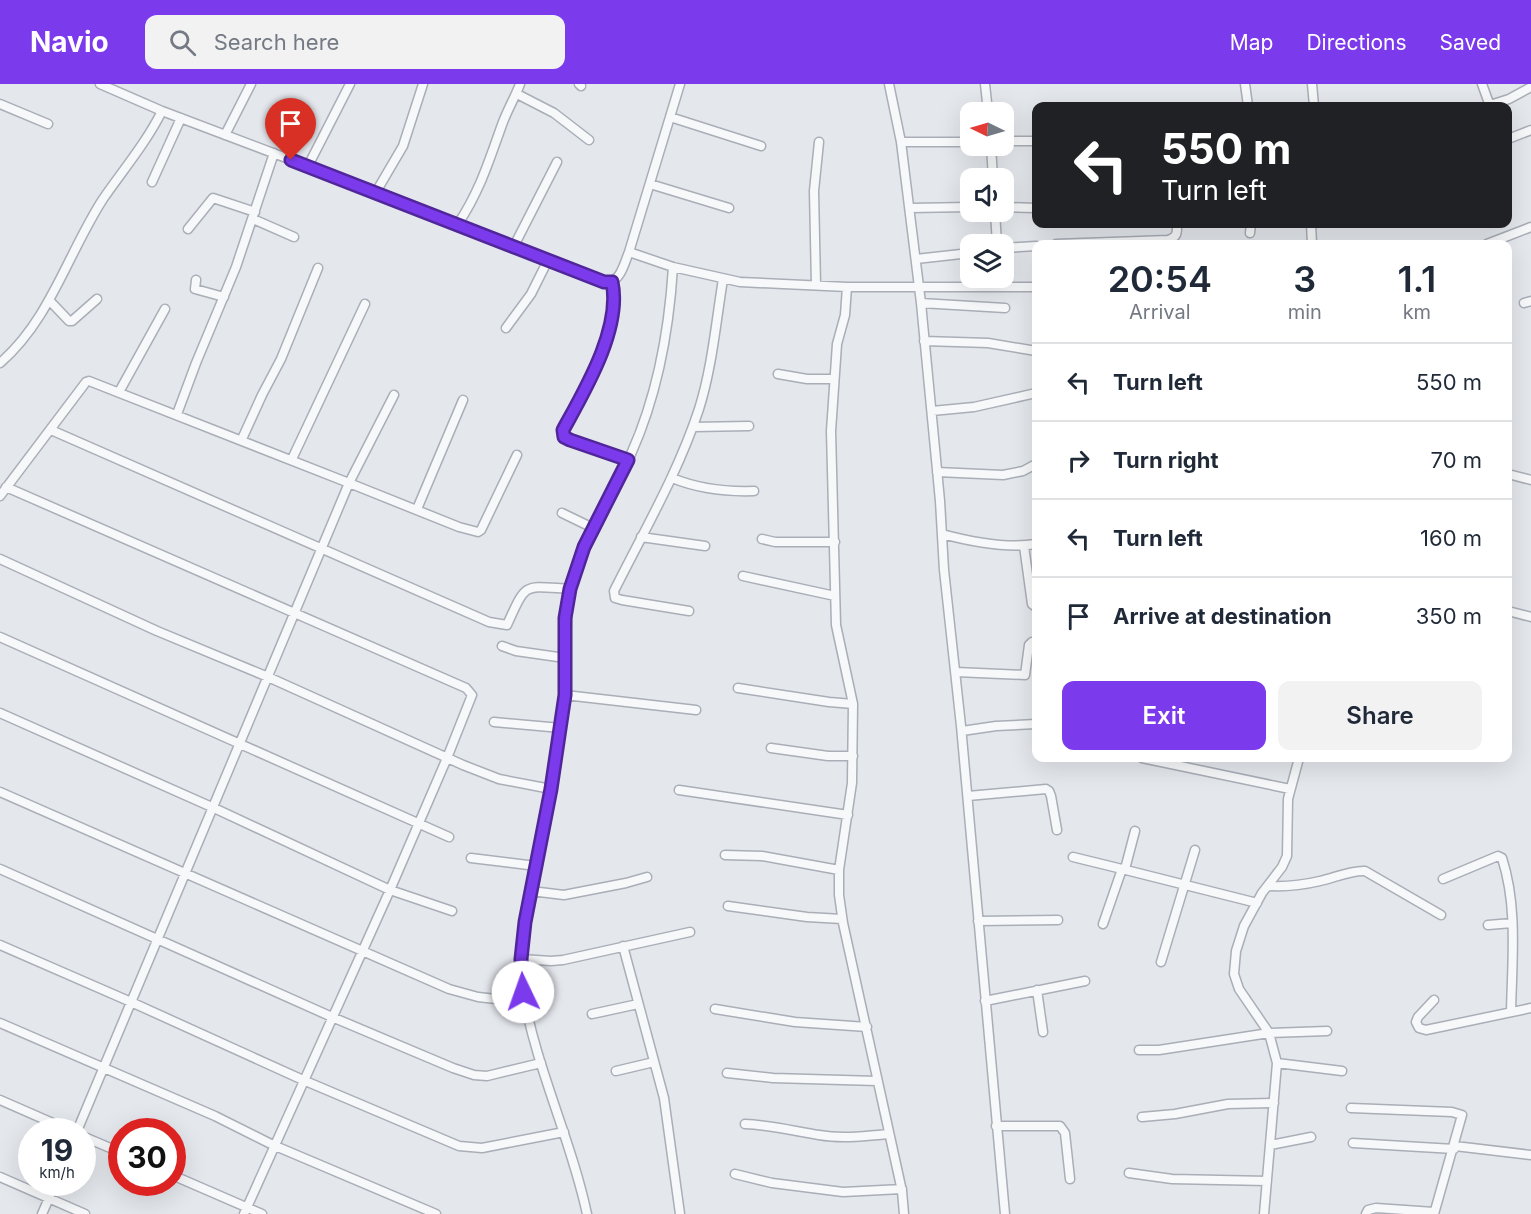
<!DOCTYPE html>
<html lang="en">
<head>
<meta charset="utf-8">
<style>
  body { margin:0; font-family:Inter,sans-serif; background:#f2f2f3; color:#1f2937; height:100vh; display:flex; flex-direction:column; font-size:22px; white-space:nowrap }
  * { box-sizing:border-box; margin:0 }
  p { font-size:20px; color:#747a83 }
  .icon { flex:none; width:33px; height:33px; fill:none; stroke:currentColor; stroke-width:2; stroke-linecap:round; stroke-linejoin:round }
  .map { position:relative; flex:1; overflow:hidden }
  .sheet { position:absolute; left:1032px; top:156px; width:480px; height:522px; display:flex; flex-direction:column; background:#fff; border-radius:12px; box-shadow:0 6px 24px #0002 }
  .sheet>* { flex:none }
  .banner { position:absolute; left:1032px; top:18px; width:480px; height:126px; border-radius:12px; box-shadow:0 6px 24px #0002; background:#202124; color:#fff; overflow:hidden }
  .needle { width:39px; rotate:275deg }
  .fabs { position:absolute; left:960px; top:18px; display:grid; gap:12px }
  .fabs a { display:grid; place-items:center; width:54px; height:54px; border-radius:12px; background:#fff; box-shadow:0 6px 24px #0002; font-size:30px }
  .speed { position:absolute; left:18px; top:1034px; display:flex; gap:12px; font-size:30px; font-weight:700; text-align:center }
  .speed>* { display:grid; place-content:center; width:78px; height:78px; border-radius:50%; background:#fff; box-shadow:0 6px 24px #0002; line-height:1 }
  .speed small { font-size:15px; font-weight:400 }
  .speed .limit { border:9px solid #d22; background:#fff; color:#111 }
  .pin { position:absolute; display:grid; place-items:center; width:51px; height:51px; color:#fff; margin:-62px -26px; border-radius:50% 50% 50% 0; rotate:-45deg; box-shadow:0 0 6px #0007 }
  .pin .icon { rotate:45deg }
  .me { position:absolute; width:66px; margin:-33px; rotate:357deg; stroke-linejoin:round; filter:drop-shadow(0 0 4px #0008) }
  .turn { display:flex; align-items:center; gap:21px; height:126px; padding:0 30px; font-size:27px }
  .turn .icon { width:78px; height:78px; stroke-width:2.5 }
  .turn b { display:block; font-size:42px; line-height:51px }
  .eta { display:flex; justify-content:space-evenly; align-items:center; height:102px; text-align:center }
  .eta b { font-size:36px; font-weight:600; line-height:42px }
  .primary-button { display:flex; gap:12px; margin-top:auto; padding:12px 30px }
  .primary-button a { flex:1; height:69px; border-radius:12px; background:#7c3aed; color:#fff; font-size:24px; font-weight:600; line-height:69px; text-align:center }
  .primary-button a+a { background:#f2f2f3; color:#1f2937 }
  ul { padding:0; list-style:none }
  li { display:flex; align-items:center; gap:18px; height:78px; padding:0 30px; border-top:2px solid #e0e1e3 }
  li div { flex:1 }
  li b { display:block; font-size:22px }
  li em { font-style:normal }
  header { display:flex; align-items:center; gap:36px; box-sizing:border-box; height:84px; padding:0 30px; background:#7c3aed; color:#fff }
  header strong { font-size:28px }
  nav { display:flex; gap:33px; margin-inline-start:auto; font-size:21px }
  .search { width:420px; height:54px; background:#f2f2f3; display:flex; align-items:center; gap:15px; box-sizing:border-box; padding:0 21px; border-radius:12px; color:#747a83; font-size:22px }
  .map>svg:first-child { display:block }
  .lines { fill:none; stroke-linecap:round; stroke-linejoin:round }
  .minor-casing { stroke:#a9aeb7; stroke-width:11 }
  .minor { stroke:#f7f8fa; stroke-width:8 }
  .route-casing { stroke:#51269a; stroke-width:15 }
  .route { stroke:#7c3aed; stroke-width:10 }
</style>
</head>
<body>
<header>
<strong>Navio</strong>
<div class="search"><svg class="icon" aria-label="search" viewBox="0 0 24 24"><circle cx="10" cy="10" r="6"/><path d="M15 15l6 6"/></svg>Search here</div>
<nav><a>Map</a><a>Directions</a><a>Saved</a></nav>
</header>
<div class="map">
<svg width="1531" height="1130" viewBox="0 0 1531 1130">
  <rect width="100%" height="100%" fill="#e4e7ec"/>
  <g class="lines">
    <defs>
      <path id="minor" d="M100,0L162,27L387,112L608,199C621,196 624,180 629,168L680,0
        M579,0L581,2
        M889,0L901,58L921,219L940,417L944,486L961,642L1005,1130
        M985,0L988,28
        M1245,0L1248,22
        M1312,0L1314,22
        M1482,0L1490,22
        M517,10L554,29L589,56
        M0,20L48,40
        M1487,22L1509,15L1531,3
        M670,33L761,62
        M225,51L251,0
        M1508,55L1531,46
        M1004,57H1036
        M901,58H970
        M991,62L993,94
        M308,82L350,0
        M152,98L181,34
        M650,100L729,124
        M376,108L403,62L423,0
        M1004,123L1036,124
        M910,124L970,123
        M995,128L997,160
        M253,135L294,153
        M458,140C481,105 489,76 503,38C508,25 515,13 520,0
        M1311,140L1312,160
        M188,145L213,114L255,128
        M1250,149L1251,140
        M1056,160L1168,156C1178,153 1177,148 1177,140
        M1487,160L1531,143
        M514,162L557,78
        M1004,164L1036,162
        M629,168L673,183L740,198L847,203H1036
        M916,175L970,169
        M196,196L195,205L224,213
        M612,198C623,243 584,307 563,346L564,353L570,356L628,377
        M816,201L814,107L819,58
        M847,203L845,231L837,260L831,347L836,541L853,620L852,699L839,786V811L843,839L902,1107L904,1130
        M49,216L69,237H72L97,215
        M921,219L1005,224
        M1524,219L1531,217
        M506,244L531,210L548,176
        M924,257L988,259L1036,267
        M0,279C50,236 68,169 103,115C123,86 146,59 162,27
        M778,290L807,295H833
        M119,308L165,225
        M394,311L349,399L459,443L478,448L481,446L517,371
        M932,327L974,323L1036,309
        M177,330L196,279L236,183L274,69
        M693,343L749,342
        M51,346L489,538L507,541C527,497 523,502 570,505
        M242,355L262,311L281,275L318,184
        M292,375L365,220
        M937,388L1003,391L1023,387L1036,380
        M1508,390L1531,396
        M672,394C699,405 725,408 754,407
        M6,403L466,604L472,611L447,674L390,806L244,1130
        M0,412L86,298L89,297L349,399L77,1047
        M417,425L463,316
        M562,429L593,444
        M942,450C972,458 1006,465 1036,460
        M641,453L705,462
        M762,455L775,458H835
        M1024,462L1032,520L1036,523
        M0,475L157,547L268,593L463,681L499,695L551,705
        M743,492L835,512
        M689,527L622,516L615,514L614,507C644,447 678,389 699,325C712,284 716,238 723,195
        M1508,527L1531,533
        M0,553L449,753
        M502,562L516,567L565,574
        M956,588L1025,591L1029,561L1032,558H1036
        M738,604L829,618L853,620
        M565,611L696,626
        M0,629L214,724L390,806L452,827
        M494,638L561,644
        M962,647L996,642L1036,640
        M771,664L828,672H853
        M1142,674L1290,705
        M679,706L848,731
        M0,708L449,905L478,913L496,915L523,909
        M968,712L1046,705L1049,707L1051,712L1057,746
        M725,771L762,772L839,786
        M1073,773L1122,785
        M471,774L536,782
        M0,785L332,933L453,984L474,991L487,992L541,979
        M1125,785L1135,747
        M1443,795L1498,772L1502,774C1518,823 1512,877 1511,928
        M1268,802C1285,803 1303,801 1320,797C1334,794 1351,786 1365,787L1441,831
        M531,807L564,811L626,799L647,793
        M728,822L807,833L842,835
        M978,837L1058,836
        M1103,840L1122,785L1257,819
        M1488,841L1512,839
        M0,861L131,918L303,996L459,1062L482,1064L564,1048
        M623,862L664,1014L680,1130
        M521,875L551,877L563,876L690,848
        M1161,878L1195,766
        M1037,906L1043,948
        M1434,916L1418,933L1416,938L1419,944L1426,946L1531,924
        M985,917L1085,897
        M715,925L795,938L867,943
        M592,930L638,920
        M0,939L215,1032L273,1061L436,1130
        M1139,966H1159L1269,949L1327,947
        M1277,979L1342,987
        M616,987L654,978
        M727,989L773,994L877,997
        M0,1016L71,1047
        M1351,1024L1452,1028L1462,1031L1434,1130
        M1142,1033L1175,1030L1228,1020L1274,1019
        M745,1040C771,1041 794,1047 819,1051C842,1055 866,1052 889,1050
        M996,1042H1060L1065,1049L1070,1095
        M82,1052L122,1069
        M1353,1059L1454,1065
        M1270,1061L1311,1053
        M1455,1062L1531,1071
        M1129,1089L1172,1095L1267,1097
        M735,1090L772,1099L843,1108L902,1105
        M172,1091L262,1130
        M0,1093L85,1130
        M42,1130L56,1098
        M587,1130C571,1055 536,984 523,908C516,863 529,815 538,772C548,722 557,672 564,621C569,575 561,530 576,485C589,444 614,408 631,370C658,310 669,248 673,183
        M1264,1130L1277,979L1269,949L1239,905L1234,890L1236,867L1244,842L1262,809L1282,783L1287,772L1288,715L1299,674
        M1366,1130L1368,1126L1376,1124L1434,1128"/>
    </defs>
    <!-- minor casing -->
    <use href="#minor" class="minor-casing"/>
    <!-- minor -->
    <use href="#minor" class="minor"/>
  </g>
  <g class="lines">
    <defs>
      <path id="route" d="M291,76L604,198H612C622,244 585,306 563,346L564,353L570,356L628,376L584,463L570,505L565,534V611L551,705L525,838L521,875L523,908"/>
    </defs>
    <!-- route casing -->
    <use href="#route" class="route-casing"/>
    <!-- route -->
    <use href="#route" class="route"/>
  </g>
</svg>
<div class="fabs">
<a><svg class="needle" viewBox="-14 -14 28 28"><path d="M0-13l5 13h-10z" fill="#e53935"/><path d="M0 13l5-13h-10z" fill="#747a83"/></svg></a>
<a><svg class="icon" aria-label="sound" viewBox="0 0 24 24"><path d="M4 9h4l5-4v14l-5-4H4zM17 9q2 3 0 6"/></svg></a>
<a><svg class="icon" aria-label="layers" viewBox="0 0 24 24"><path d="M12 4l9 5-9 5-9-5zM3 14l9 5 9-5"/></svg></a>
</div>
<div class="speed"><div>19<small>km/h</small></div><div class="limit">30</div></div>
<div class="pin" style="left:291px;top:76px;background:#d93025"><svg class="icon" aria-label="arrive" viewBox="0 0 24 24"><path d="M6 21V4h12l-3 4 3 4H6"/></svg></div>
<svg class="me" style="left:523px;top:908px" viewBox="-20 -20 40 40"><circle r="19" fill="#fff"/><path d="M0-13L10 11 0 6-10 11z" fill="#7c3aed"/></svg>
<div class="banner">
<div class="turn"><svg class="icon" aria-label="left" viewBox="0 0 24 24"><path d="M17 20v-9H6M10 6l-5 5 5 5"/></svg><div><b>550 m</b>Turn left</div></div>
</div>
<section class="sheet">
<div class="eta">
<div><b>20:54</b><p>Arrival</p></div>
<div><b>3</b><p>min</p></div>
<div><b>1.1</b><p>km</p></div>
</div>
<ul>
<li><svg class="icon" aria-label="left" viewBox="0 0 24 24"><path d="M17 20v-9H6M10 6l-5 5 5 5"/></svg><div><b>Turn left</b></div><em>550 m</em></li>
<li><svg class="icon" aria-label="right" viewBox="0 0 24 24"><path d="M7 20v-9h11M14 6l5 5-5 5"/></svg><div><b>Turn right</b></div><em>70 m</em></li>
<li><svg class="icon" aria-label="left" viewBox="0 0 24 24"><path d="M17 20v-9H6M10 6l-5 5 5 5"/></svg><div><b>Turn left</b></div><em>160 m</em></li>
<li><svg class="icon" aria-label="arrive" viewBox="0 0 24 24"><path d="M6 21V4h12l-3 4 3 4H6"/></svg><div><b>Arrive at destination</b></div><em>350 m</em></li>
</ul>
<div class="primary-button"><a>Exit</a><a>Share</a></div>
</section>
</div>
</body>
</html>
